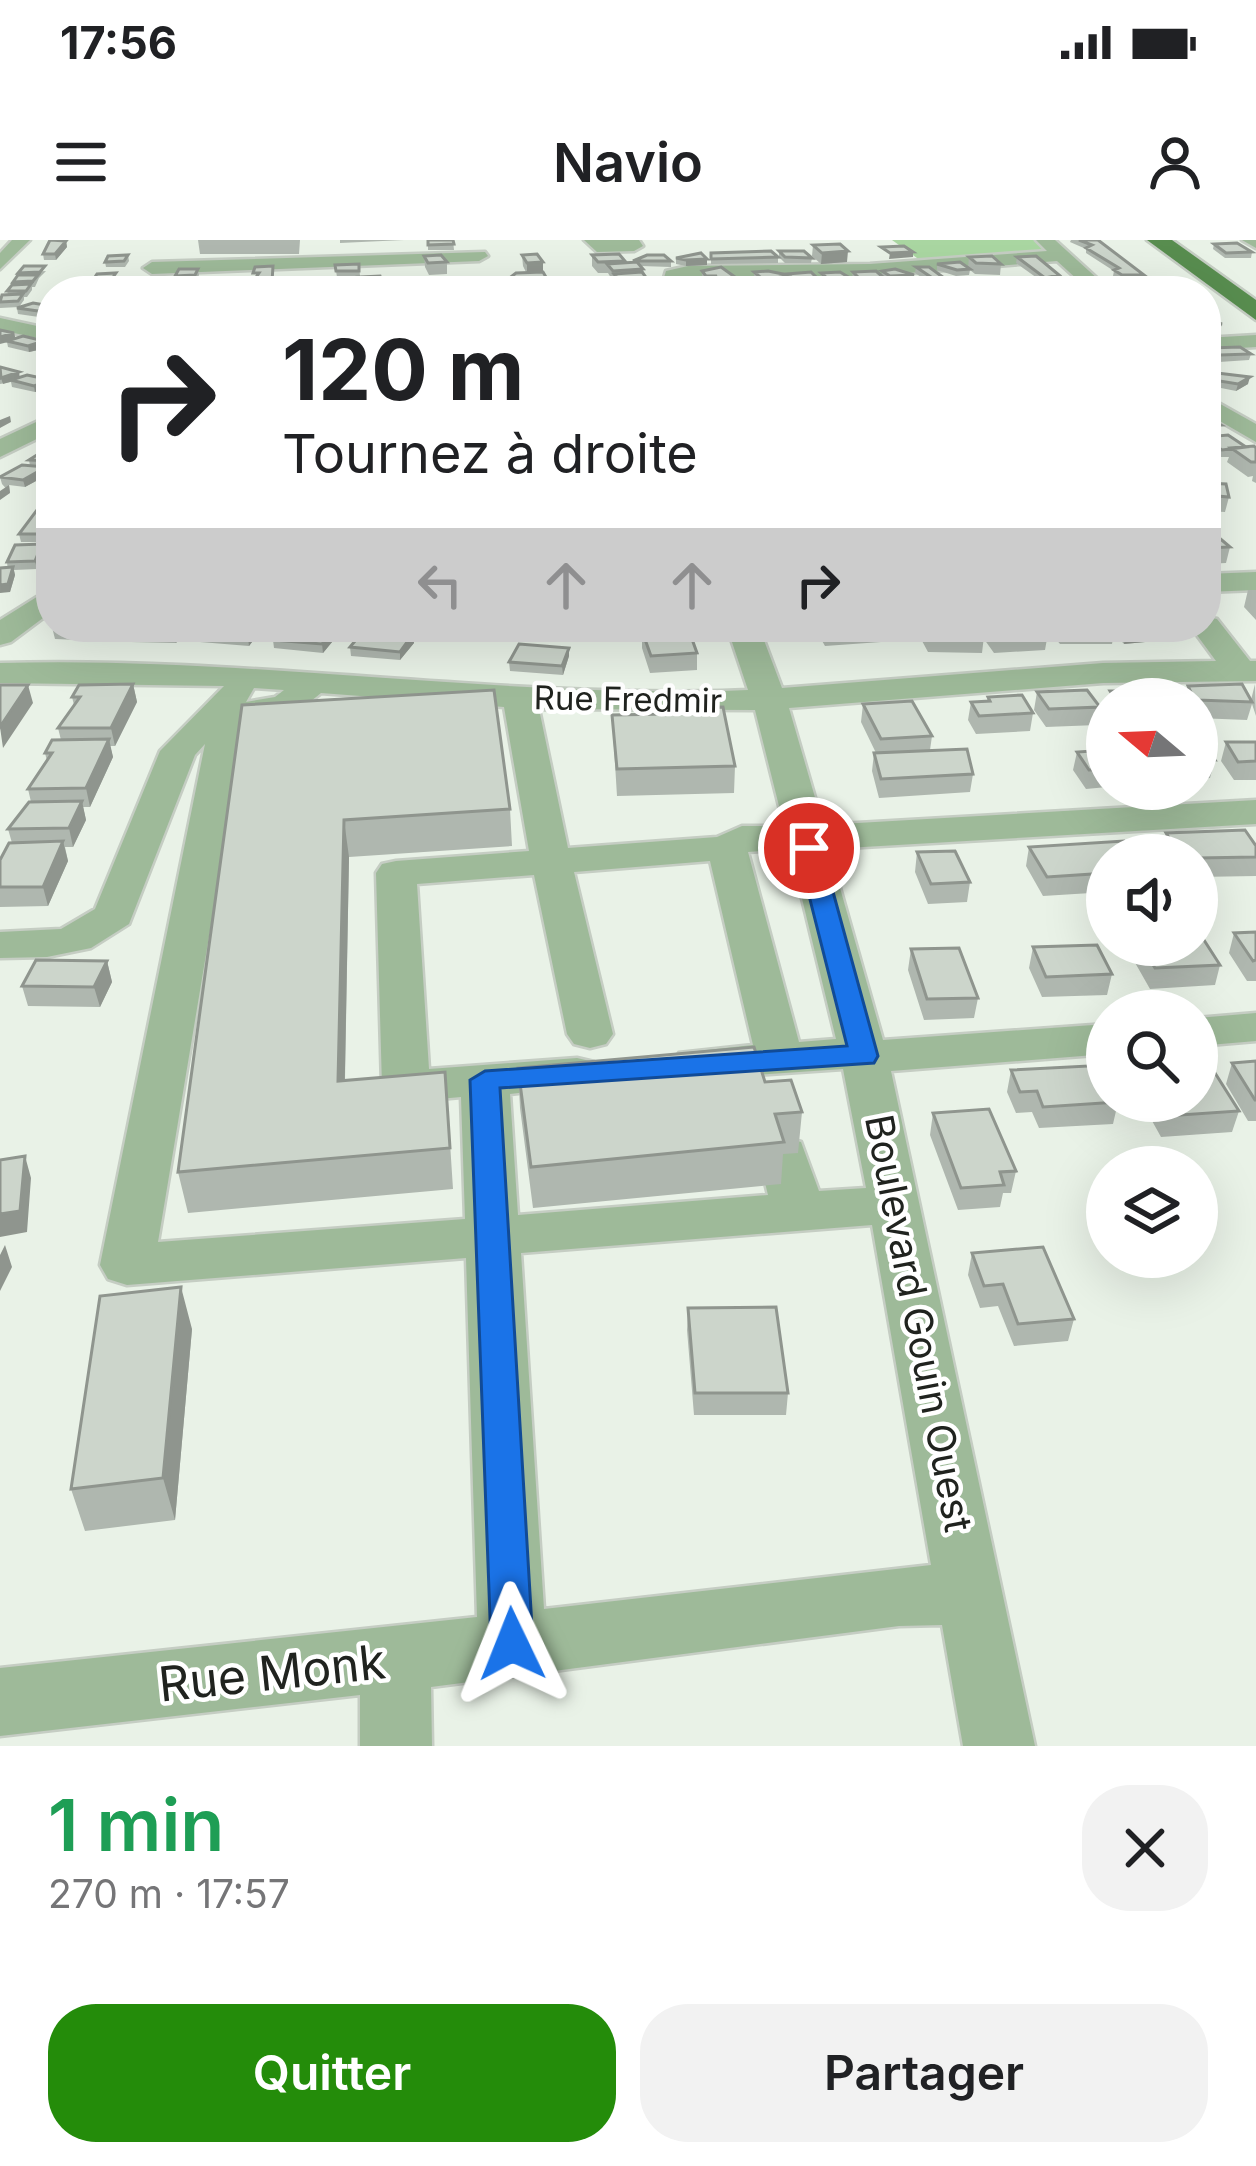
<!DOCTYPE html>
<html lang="fr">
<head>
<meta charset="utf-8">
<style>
  body { margin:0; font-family:Inter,sans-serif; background:#f2f2f2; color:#202124; height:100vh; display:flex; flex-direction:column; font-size:45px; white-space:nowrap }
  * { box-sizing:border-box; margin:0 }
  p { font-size:39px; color:#757577 }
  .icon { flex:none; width:66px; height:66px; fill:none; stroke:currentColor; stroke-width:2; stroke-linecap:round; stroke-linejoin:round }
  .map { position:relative; height:1506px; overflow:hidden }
  .drawer { display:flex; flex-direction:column; background:#fff; flex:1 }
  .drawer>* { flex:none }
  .guide { position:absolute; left:36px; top:36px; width:1185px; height:366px; border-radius:48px; box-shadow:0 12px 48px #0002; background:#fff; color:#202124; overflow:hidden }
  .needle { width:78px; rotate:289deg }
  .controls { position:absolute; left:1086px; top:438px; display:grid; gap:24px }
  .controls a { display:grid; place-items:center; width:132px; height:132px; border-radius:50%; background:#fff; box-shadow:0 12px 48px #0002; font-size:60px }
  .pin { position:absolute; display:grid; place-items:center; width:102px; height:102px; color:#fff; margin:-51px; border:6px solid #fff; border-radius:50%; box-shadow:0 3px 12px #0007 }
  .me { position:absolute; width:132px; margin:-66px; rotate:358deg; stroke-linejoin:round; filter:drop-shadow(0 0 9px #0008) }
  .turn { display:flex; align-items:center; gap:42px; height:252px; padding:0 48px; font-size:54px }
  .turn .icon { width:156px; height:156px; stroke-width:2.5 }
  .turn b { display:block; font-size:84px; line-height:102px }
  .lanes { display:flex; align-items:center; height:114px; padding:0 48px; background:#0003; justify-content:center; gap:60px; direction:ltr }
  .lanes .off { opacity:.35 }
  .round { display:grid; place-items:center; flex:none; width:126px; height:126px; border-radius:48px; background:#f2f2f2 }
  .head { display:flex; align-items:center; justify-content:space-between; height:204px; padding:0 48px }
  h1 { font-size:72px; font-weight:600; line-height:90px; color:#1e9e55 }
  .primary-button { display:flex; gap:24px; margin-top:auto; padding:24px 48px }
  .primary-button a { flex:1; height:138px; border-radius:48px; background:#248c0a; color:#fff; font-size:48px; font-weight:600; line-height:138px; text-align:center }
  .primary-button a+a { background:#f2f2f2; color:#202124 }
  .status { display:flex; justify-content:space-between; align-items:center; height:84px; padding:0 60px; background:#fff; direction:ltr }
  .status svg { height:33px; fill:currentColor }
  header { display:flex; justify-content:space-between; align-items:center; height:156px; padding:0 48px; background:#fff; font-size:54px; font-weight:600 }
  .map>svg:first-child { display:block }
  .green { fill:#a9d6a1 }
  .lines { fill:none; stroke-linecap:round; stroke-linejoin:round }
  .minor-casing { stroke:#c5cdc3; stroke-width:5 }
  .major-casing { stroke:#c5cdc3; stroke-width:5 }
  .minor { fill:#9eba99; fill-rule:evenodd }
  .major { fill:#588d4f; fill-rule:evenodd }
  .wall { fill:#afb7af }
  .shaded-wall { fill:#8f958e }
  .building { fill:#ccd5cb; stroke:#8f958e; stroke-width:3 }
  .route { fill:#1a73e8; stroke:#114b97; stroke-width:3 }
  .labels { text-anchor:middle; stroke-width:9; stroke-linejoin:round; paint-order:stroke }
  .far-street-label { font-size:33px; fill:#20231f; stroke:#fff }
  .street-label { font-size:39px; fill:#20231f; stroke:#fff }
  .near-street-label { font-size:48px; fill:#20231f; stroke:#fff }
</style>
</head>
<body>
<div class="status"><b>17:56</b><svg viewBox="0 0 49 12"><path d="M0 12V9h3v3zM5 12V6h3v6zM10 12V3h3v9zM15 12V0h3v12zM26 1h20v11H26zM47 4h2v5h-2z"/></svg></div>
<header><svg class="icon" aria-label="menu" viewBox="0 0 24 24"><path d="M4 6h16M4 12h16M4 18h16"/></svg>Navio<svg class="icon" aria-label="person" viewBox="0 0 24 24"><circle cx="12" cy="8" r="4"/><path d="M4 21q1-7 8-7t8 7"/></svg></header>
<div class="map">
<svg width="1256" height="1506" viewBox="0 0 1256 1506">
  <rect width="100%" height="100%" fill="#e9f2e7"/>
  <!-- green -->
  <path class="green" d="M892,0H1045L1062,15L924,23Z"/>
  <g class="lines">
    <defs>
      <path id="minor" d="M12,0H30L0,29V13Z
        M584,0H639L643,6L634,11L597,12Z
        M1036,0H1055L1111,51H1090L1057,21L870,36L682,39L691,51H671L663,41L666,31L688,26L870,24L1047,11Z
        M1242,0H1256V8Z
        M485,12L488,16L479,21L152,34L143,28L152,22Z
        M0,78L51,89V101L0,90Z
        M1256,95V107L1206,110V98Z
        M1206,156L1256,184V202L1206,173Z
        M51,175V192L0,217V199Z
        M1256,332V350L1206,352V334Z
        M51,348V372L11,402L0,405V380Z
        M1206,377L1217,379L1250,421H1256V441L1103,443L789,468L823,585L1256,560V584L829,609L883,800L1107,784V814L891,831L1035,1506H963L942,1385L899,1386L431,1447L432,1506H360V1455L0,1496V1428L477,1377L466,1018L127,1045L108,1039L100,1025L205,504L195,515L129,684L91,708L47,717L0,718V692L61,689L95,669L160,511L224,446L0,443V423C242,416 481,456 722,451L748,450L727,387H759L782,448L1103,423L1216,421L1191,387H1206ZM254,448L284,450L275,457L246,462ZM321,453L504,467L529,611L396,621L382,624L376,633L382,846L389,857L406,862L461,857L465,979L158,1002L242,499C272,476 292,478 321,453ZM539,469L755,470L784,586H742L717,597L568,608ZM790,609L836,799L799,802L748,612ZM710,621L753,805L679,813L672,824L679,835L696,839L843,829L866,948L819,951L801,902L783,897L765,902L758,914L768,955L518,975L510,854L594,844L601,833L594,822L577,818L429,829L417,644L534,635L567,794L574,804L590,808L606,804L613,794L574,632ZM872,985L931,1325L544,1369L521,1013Z
        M1256,773V801L1197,806V778Z"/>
      <path id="major" d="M1147,0H1172L1256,60V80Z"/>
    </defs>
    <!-- minor casing -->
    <use href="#minor" class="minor-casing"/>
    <!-- major casing -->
    <use href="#major" class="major-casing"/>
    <!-- minor -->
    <use href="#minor" class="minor"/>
    <!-- major -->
    <use href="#major" class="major"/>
  </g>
  <!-- wall -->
  <path class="wall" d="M198,0H300L299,14H200Z
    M340,0H404L340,3Z
    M428,0H453L454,10H428Z
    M1071,0H1098L1144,35L1143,41H1121L1113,36L1114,31L1086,13V9L1070,2Z
    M66,1L67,7L56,20H44L43,14Z
    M1214,4L1252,12L1251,18H1225L1213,9Z
    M813,5L847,22L821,24L812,16Z
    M779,11L812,18L811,23H785L779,17Z
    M711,13L778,17V23L711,24Z
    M128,15L129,21L125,27H106L105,22Z
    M522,15L543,22V32L553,51H530L529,48L508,46L507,40L526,32L523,26Z
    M592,15L625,21V23L633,21H671V27L641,26L648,40V48L655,51H619L608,33H598L592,26Z
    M424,16L447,22V34L429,35L425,27Z
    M969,17L1001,24L1000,35L975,34L970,30L969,35L956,36L937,30V24L968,28Z
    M1017,17L1058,41L1044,43L1016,23Z
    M676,18L707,19V25L686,26L676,24Z
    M359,24L360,36L337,37L335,25Z
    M916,27L944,38L943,44L936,47L915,33Z
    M198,29L199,35L196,41H194L191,51H167L171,48L175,36Z
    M46,31L39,38L35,47H32V50L27,57H24V60L19,67L51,66L39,77L18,74L17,68L19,67L0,68V57L8,54L7,51L14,45L13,42L19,35L18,33Z
    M702,31L746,45V51H708V48L702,42Z
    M882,31L914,35L913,41L889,42L884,38L883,43L860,44L852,37L853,32L882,36Z
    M754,32L817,38V44L794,45L787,40L765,47L754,38Z
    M821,33L850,38V44L827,45L821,39Z
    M1206,79L1222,84L1220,90L1206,91Z
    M14,93L15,98L45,106L51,104V117L40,115L39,110L29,112L8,107L7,102Z
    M1208,108L1251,114L1249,120L1219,122L1207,115Z
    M0,127L20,137L51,140V156L47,155L46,149L35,152L12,147L11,142L0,144Z
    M1207,139L1248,144L1236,151L1206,145Z
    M1206,177L1221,185L1218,196L1246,207L1256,208V243L1252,241L1253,236L1248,237L1227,222L1229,217H1220L1206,207Z
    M51,208V229L46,228L47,235L25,247L9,245L10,253L2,244L0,237L30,226L29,220Z
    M1206,243L1229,257L1225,272L1206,271Z
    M51,266V302H21L19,294Z
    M1206,290L1230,307L1226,323L1206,324Z
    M42,304L44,312L37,329L14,330L15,335L10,352L7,322Z
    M1248,350H1256V380L1244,367Z
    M52,387H112L102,401L55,399Z
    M128,387H187V388L176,403L131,402Z
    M817,387H882L881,402L825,406L817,392Z
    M923,387H979L984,396L982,413L928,412L921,399Z
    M986,387H1043L1048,393L1045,410L994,413L984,399Z
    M1050,387H1169L1166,400L1124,404L1114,393L1112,404H1060L1050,392Z
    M262,389L249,406L200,402L198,394Z
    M642,391L697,413V430L650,433L642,408Z
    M413,394L414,403L400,420L351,416L350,407Z
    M337,396L323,413L274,408L273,400Z
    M569,416L563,435L510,431L509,422Z
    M133,444L137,462L115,506H110L113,517L90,567H83L86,580L73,607H65L68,621L48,666L0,667V620L12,603L8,589L31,562L28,549L47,521L45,513L61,500L58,488L74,465L72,457Z
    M1255,444L1256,476L1252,464L1247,480L1197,478V459H1185L1188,446L1251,460Z
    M1037,452L1100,467L1097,485L1046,487L1034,470Z
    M988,457L1033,473L1030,491L976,494L968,480L971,462L987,461Z
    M863,464L932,496L930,510L973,534L970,552L879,558L872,531L874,513H876L861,482Z
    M242,465L510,569L512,606L349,617L345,840L448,872L453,949L188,973L178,932Z
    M612,475L735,526L734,553L617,556Z
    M1226,502H1256V540H1234L1221,521Z
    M1197,505L1215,520L1210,538L1197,539Z
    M1107,510V547L1086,549L1073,530L1077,512Z
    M1166,593L1256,606V636L1197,637V615H1164L1162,612Z
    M1029,607L1107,615V652L1043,656L1026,626Z
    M917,612L970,642L967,662L928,664L915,632Z
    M1256,692V741H1247L1229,713L1234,693Z
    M1125,705H1197L1220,725L1215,745L1150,749Z
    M1033,707L1112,734L1107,755L1042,757L1029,728Z
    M911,709L978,758L974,778L924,780L908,730Z
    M107,721L112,742L100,767L28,766L22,746Z
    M1256,821V881H1248L1226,844L1232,823Z
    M518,828L765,842L802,872L798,913L783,914L781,944L533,968L520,868Z
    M1011,830L1107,861H1123L1120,870L1116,871L1113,884L1039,888L1032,872L1016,873L1007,852Z
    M1141,861H1197L1239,871L1232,892L1161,897Z
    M933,873L1016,931L1011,953H1003L1000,967L958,970L930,895Z
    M972,1013L1074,1079L1068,1101L1014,1106L998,1066L980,1068L968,1035Z
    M688,1068L788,1153L786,1175H694L687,1090Z
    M192,1089L175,1280L85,1291L71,1249Z"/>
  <!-- shaded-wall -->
  <path class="shaded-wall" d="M66,1L67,7L56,20L55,14Z
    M848,11L847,22L821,24L822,13Z
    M913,12V17L889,19L890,13Z
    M707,19V25L686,26V20Z
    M543,22V33L527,34V23Z
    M788,35L787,41L765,47V41Z
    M1059,35L1058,41L1044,43L1045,38Z
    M51,67V74L39,77L38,71Z
    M14,93L16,100L0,104V97Z
    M44,101L46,108L29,112L28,106Z
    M19,132L20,139L3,144L1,138Z
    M1250,137L1248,144L1236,151L1238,144Z
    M51,140V147L35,152L34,146Z
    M10,176L11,182L0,188V180Z
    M46,227L47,235L25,247L23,240Z
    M9,245L10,253L0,260V251Z
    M42,304L44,312L37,329L35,321Z
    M13,327L15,335L10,352L0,353V345Z
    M99,387H112L102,401Z
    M173,387H187L176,403Z
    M256,387H262V389L249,406L248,397Z
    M336,387L337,396L323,413L322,404Z
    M1127,387H1169L1166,400L1124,404Z
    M413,394L414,403L400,420V412Z
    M569,408V416L563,435L562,426Z
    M133,444L137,462L115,506L111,488Z
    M28,445L33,463L3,508L0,487Z
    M109,499L113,517L90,567L86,548Z
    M82,561L86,580L73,607L69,588Z
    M344,580L349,617L344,881L338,841Z
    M63,601L68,621L48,666L43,647Z
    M107,721L112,742L100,767L94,747Z
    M25,916L31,938L27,992L0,997V974Z
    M5,1005L12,1027L0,1051V1015Z
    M181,1047L192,1089L175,1280L163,1238Z"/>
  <!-- building -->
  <path class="building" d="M50,0L66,1L55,14H43Z
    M428,0H453L454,4L428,5Z
    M1079,0H1098L1144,35H1122L1114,30L1119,28L1086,8L1092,5Z
    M1237,3L1252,12L1226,13L1214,4Z
    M840,4L848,11L822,13L813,5Z
    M904,6L913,12L890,13L881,7Z
    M771,11L778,17L711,19V13Z
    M779,11H804L812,18L785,17Z
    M701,13L707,19L686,20L676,18Z
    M537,14L543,22L527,23L522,15Z
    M619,14L625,21L598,22L592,15Z
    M128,15L124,21L105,22L108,16Z
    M441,15L447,22L428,23L424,16Z
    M647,15H664L671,21H633Z
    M992,16L1001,24L976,23L969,17Z
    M1036,16L1059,35L1045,38L1017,17Z
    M637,22L643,29L613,31L607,24Z
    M960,22L970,29L957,30L937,24Z
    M359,24V31H336L335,25Z
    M24,26H45L40,32L18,33Z
    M273,26L272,42L252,43L259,33H253L255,27Z
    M721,27L746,45L718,46V41L708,40L717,36H706L702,31Z
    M916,27H929L944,38L937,41Z
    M179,29H198L195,35L175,36Z
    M895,29L914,35L890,36L882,31Z
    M768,31L788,35L765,41L754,32Z
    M876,31L884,38L860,39L853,32Z
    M543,32L553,49L532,50L529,43L507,40L516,33Z
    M642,32L648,40L620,41L614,34Z
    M811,32L817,38L794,39L787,34Z
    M840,32L850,38L828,39L821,33Z
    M116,33L111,40H93L97,34Z
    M18,35H38L33,41L13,42Z
    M380,36L382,43H366L359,37Z
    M193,38L190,45L170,46L174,39Z
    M440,42H461L462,49L442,50Z
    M89,43H108L105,48L83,50Z
    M31,44L26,51H7L12,45Z
    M1065,44L1075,50L1056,51L1046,45Z
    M248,45H269V51H247Z
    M388,45V51H367V46Z
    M1137,45H1157L1165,51H1142Z
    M189,48L187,51H167L169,49Z
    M651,48L655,51H626L624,49Z
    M980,48L985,51H962L959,49Z
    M23,54L18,61L0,62L2,55Z
    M33,63L51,66V67L38,71L17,68Z
    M1206,79L1222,84L1206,85Z
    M0,90L14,93L0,97Z
    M23,96L44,101L28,106L7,101Z
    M1240,107L1251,114L1220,115L1208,108Z
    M0,127L19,132L1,138Z
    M1217,133L1250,137L1238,144L1207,139Z
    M27,135L51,140L34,146L11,140Z
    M1206,177L1221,185L1206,186Z
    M1228,195L1246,207L1222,210L1206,199V197Z
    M1254,206L1256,208V222H1251L1231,208Z
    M48,208H51V221L29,220Z
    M22,225L46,227L23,240L0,237Z
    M1206,243L1226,244L1229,257L1206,255Z
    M40,266H51V294H19Z
    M1206,290H1210L1230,307L1206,308Z
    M42,304L35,321L7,322L15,305Z
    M13,327L8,344L0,345V328Z
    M204,387H256L248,397L198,394Z
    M285,387H336L322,404L273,400Z
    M926,387H979L984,396L930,395Z
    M990,387H1043L1048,393L996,396Z
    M688,388L697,413L651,416L642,391Z
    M365,389L413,394L400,412L350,407Z
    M519,404L569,408L562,426L509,422Z
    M133,444L111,488H58L80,457H72L79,445Z
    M1242,444L1252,462L1197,460L1194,459L1188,446Z
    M0,445H28L0,487Z
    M1131,446H1162L1172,459H1115L1110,451H1133Z
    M494,450L510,569L344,580L338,841L445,832L450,908L178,932L242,465Z
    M1087,450L1100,467L1049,469L1037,452Z
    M1022,455L1033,473L979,476L971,462L990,461L988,457Z
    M912,461L932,496L881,499L863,464Z
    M723,467L735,526L617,529L612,475L666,474L665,468Z
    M109,499L86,548L28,549L52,513H45L52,500Z
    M1226,502H1256V521L1238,522Z
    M1204,504L1215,520H1197V505Z
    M967,509L973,534L881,539L874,513Z
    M1107,510V529L1089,530L1077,512Z
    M82,561L69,588L8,589L29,562Z
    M1245,590L1256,606V617L1197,618V615H1180L1166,593Z
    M63,601L43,647H0V620L9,603Z
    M1124,601L1133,615H1107V633L1047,637L1029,607Z
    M955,611L970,642L931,644L917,612Z
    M1256,692V720L1253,721L1234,693Z
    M1197,697H1202L1220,725L1155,728L1141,705H1197Z
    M1097,705L1112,734L1046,737L1033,707Z
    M959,708L978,758L927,759L911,709Z
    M36,720L107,721L94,747L22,746Z
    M754,807L765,842L791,840L802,872L775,874L784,902L531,927L518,828Z
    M1256,821V860H1255L1232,823Z
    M1107,825V861L1118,862L1043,867L1037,851L1020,852L1011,830Z
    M1215,833L1239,871L1166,876L1158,861H1197V834Z
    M989,869L1016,931L1000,932L1004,945L961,948L933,873Z
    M25,916L20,971L0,974V920Z
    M1043,1007L1074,1079L1018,1084L1003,1044L984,1046L972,1013Z
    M181,1047L163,1238L71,1249L100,1056Z
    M776,1067L788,1153H695L688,1068Z"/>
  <!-- route -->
  <path class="route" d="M809,600L821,608L878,816L874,823L500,848L533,1404L527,1418L512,1423L497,1418L491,1404L470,840L485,831L847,806L797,608Z"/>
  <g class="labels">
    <!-- far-street labels -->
    <g class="far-street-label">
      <text transform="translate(628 459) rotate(1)" y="12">Rue Fredmir</text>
    </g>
    <!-- street labels -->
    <g class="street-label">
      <text transform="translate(919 1083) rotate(79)" y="14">Boulevard Gouin Ouest</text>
    </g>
    <!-- near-street labels -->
    <g class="near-street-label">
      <text transform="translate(272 1433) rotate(-6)" y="17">Rue Monk</text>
    </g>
  </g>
</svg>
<div class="controls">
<a><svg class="needle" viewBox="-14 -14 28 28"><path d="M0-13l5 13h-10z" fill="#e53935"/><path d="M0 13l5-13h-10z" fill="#757577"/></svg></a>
<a><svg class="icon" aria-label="sound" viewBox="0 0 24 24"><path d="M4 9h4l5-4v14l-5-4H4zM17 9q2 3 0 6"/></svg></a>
<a><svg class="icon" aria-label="search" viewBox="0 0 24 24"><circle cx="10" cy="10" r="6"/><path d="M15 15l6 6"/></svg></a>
<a><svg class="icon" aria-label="layers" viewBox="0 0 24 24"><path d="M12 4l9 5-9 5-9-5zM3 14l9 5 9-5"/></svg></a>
</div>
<div class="pin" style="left:809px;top:608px;background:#d93025"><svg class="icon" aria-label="arrive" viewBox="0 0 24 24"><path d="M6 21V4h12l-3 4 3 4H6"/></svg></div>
<svg class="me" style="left:512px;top:1404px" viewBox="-20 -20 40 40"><path d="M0-17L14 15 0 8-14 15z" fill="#1a73e8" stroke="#fff" stroke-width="4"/></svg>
<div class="guide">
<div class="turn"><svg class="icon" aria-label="right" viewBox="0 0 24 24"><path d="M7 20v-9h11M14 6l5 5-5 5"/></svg><div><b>120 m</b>Tournez à droite</div></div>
<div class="lanes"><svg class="icon off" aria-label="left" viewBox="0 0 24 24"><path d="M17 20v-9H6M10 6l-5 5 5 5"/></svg><svg class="icon off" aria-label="ahead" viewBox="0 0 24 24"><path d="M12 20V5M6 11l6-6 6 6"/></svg><svg class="icon off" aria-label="ahead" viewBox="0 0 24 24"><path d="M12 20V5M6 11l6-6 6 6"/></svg><svg class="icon" aria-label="right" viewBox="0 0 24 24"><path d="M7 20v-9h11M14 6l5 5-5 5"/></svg></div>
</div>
</div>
<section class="drawer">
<div class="head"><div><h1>1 min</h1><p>270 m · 17:57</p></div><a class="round"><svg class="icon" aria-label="close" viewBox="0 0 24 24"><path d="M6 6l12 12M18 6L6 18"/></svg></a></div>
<div class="primary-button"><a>Quitter</a><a>Partager</a></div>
</section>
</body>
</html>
